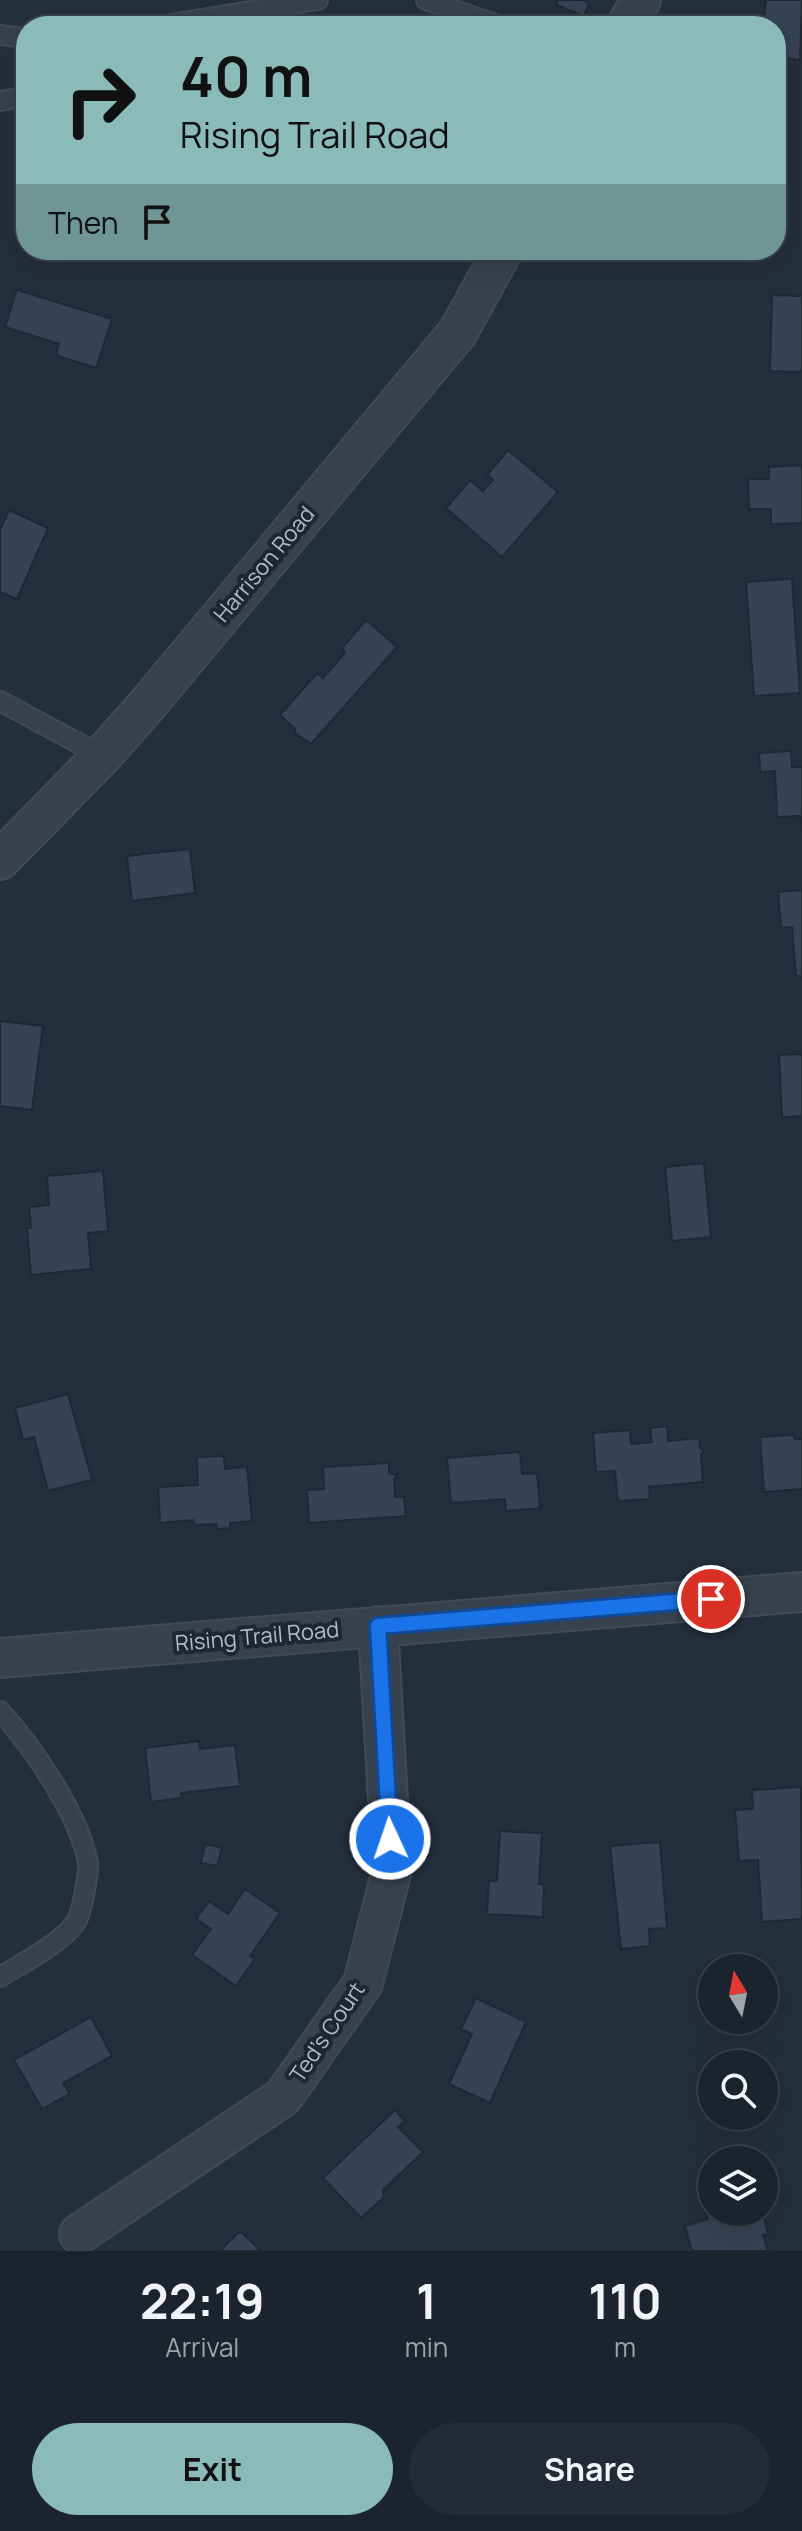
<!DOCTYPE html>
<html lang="en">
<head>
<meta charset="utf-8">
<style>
  body { margin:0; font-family:Manrope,sans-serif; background:#242b36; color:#f1f3f6; height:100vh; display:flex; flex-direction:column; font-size:30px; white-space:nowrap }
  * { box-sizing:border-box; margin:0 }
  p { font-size:26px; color:#a0a4aa }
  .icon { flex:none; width:44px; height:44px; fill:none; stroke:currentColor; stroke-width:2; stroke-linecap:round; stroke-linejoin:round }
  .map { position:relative; height:2251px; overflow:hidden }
  .drawer { display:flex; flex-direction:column; background:#1b232e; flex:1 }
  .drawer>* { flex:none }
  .top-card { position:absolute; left:16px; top:16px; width:770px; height:244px; border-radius:32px; box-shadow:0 8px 32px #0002,0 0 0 2px #39404a; background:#8bbbb9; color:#111; overflow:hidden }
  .needle { width:52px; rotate:350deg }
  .controls { position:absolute; left:698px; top:1954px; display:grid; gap:16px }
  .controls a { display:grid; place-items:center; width:80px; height:80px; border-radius:50%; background:#1b232e; box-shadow:0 8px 32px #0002,0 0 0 2px #39404a; font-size:40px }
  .pin { position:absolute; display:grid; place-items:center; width:68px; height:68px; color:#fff; margin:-34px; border:4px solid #fff; border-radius:50%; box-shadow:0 2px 8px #0007 }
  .me { position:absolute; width:88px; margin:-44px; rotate:357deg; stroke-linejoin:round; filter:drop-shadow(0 0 6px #0008) }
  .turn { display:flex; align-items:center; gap:28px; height:168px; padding:0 32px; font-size:36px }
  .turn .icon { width:104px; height:104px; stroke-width:2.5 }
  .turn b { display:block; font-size:56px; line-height:68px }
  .then { display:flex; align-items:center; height:76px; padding:0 32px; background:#0003; gap:16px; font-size:30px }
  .eta { display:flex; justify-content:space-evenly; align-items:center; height:136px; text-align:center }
  .eta b { font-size:48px; font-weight:700; line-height:56px }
  .primary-button { display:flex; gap:16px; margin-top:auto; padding:16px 32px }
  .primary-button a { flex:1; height:92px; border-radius:48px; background:#8bbbb9; color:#111; font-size:32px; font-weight:700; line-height:92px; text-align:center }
  .primary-button a+a { background:#242b36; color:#f1f3f6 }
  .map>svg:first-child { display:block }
  .building { fill:#364354; stroke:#1f2835; stroke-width:2 }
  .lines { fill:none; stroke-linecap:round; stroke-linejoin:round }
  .service-casing { stroke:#414a57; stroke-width:22 }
  .minor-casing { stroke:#414a57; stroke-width:42 }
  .service { stroke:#38414e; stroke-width:18 }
  .minor { stroke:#38414e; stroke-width:38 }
  .route-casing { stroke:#114b97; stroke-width:20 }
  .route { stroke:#1a73e8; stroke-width:14 }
  .labels { text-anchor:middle; stroke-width:8; stroke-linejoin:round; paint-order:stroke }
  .street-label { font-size:22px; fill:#b4bcc9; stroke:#1d2633 }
</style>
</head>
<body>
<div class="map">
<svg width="802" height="2251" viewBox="0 0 802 2251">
  <rect width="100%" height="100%" fill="#242f3e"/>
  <!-- building -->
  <path class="building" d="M558,0H582L589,3L584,16L556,5Z
    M766,0H802L800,60L776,57V26H763Z
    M17,290L112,319L96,368L58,356L56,354L59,344L5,327Z
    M772,295L802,296V370L799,372L770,371Z
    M508,450L558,492L502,557L446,508L470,480L483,491L493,480L487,475Z
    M802,465V523L771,524V509H749L748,479H769V467Z
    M9,510L48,528L17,599L0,592V530Z
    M792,579L800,693L754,696L746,582Z
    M366,620L397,647L311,744L295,733V729L280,715L317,673L323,678L345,653L342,648Z
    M791,751L792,767H802V832L800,816L777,817L775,771L760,772L759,753Z
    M190,849L195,893L132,901L127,856Z
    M802,890V976H796L792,927L781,928L778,892Z
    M0,1021L43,1026L32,1110L0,1106Z
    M802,1054V1116L782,1117L779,1055Z
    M704,1163L711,1237L672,1241L665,1167Z
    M103,1171L108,1231L88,1233L91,1269L31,1275L27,1228H31L29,1207L49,1205L47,1176Z
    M68,1394L92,1480L48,1491L34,1437L23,1440L15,1408Z
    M667,1426L668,1441L699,1438L700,1448L704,1450L701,1455L703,1482L649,1487L650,1499L618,1501L615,1471L596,1472L593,1433L630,1430L631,1444L652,1442L650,1428Z
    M794,1435L795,1439H802V1489L764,1492L760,1437Z
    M520,1452L522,1474L537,1473L540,1508L506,1511L505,1499L451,1503L447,1458Z
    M224,1456L225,1469L247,1467L252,1521L230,1523V1528L217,1529L216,1524L194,1525L193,1520L160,1523L158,1487L198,1485L197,1457Z
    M389,1463V1473L397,1475L394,1480L395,1497H404L406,1516L309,1523L307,1490L324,1489L323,1467Z
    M199,1741L200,1749L235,1745L240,1786L181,1793L182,1798L151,1802L145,1748Z
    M801,1787L802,1919L762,1922L758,1860L739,1861L735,1810L753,1809L752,1790Z
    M500,1831L542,1833L539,1884H544L543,1917L487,1914L489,1881H497Z
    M660,1842L667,1928L649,1929L650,1946L621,1949L610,1846Z
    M205,1844L222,1848L217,1866L201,1863Z
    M245,1889L280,1913L250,1956L255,1959L236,1986L192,1955L211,1929L196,1919L209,1901L228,1914Z
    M476,1998L526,2022L490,2103L449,2084L472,2034L461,2029Z
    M91,2017L112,2056L63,2083L70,2094L42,2109L14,2060Z
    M395,2110L405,2121L398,2127L423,2152L383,2190L384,2197L361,2218L323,2178Z
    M712,2210L722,2212L723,2215L733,2212H763L768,2234L763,2235L768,2251H692L685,2226L708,2219L705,2212Z
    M240,2231L261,2251H220Z"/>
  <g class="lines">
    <defs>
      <path id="service" d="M426,0L500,26
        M159,26L318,0
        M0,35L26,38
        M0,101L26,97
        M0,701L102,756
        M0,1711C32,1746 81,1817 88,1864C89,1873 82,1909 78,1918C69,1939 19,1965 0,1977"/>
      <path id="minor" d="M626,26L641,0
        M0,860L102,756L147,705L458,332L503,250
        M0,1658L802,1592
        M79,2234L283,2097L363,1983L392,1870L378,1626"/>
    </defs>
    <!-- service casing -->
    <use href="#service" class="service-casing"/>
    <!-- minor casing -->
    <use href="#minor" class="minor-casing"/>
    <!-- service -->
    <use href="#service" class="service"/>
    <!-- minor -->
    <use href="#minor" class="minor"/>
  </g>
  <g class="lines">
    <defs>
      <path id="route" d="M390,1839L378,1626L711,1599"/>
    </defs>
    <!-- route casing -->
    <use href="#route" class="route-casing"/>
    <!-- route -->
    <use href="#route" class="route"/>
  </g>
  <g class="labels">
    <!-- street labels -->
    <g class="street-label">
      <text transform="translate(264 564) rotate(-50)" y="8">Harrison Road</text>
      <text transform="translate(257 1636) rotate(-5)" y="8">Rising Trail Road</text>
      <text transform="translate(327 2032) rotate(-56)" y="8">Ted's Court</text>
    </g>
  </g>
</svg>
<div class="controls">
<a><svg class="needle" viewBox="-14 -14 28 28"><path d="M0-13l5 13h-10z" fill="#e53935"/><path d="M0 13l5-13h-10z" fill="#a0a4aa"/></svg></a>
<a><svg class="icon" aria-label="search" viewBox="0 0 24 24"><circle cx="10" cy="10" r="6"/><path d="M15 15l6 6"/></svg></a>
<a><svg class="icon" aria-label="layers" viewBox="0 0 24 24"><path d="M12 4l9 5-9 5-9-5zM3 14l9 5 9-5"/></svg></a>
</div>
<div class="pin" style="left:711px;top:1599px;background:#d93025"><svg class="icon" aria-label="arrive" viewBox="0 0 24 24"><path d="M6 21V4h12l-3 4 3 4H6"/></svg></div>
<svg class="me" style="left:390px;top:1839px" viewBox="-20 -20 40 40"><circle r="17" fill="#1a73e8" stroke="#fff" stroke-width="3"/><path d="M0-11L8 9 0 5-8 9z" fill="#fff"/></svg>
<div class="top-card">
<div class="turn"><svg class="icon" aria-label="right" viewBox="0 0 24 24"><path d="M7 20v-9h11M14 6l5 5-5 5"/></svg><div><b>40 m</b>Rising Trail Road</div></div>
<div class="then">Then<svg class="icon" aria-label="arrive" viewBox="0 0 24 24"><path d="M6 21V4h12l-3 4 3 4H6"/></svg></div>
</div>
</div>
<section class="drawer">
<div class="eta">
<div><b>22:19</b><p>Arrival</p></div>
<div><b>1</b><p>min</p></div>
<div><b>110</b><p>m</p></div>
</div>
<div class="primary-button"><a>Exit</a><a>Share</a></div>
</section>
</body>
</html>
